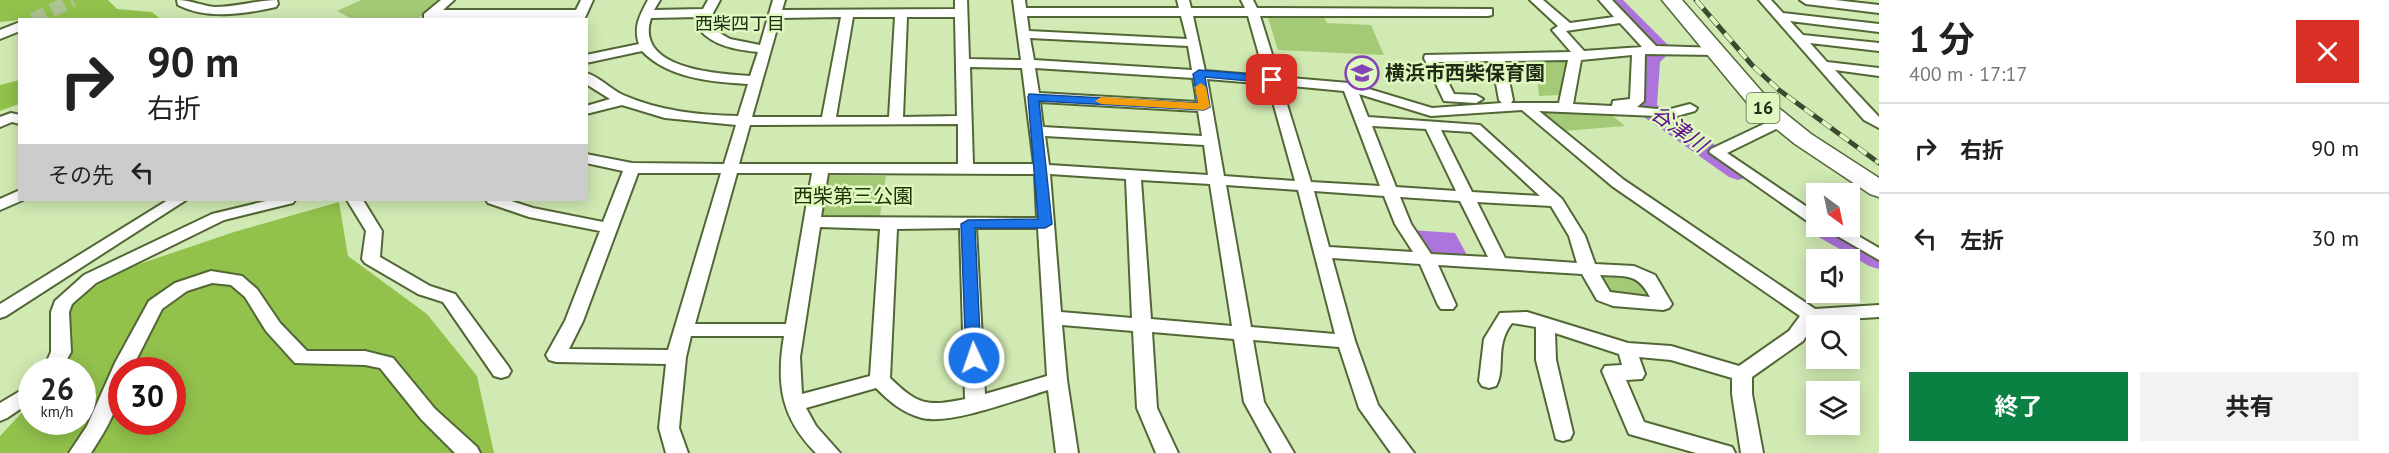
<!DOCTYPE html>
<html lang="ja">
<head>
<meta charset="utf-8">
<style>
  body { margin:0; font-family:"PT Sans","Noto Sans JP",sans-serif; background:#f2f2f2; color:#222; height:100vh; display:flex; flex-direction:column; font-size:22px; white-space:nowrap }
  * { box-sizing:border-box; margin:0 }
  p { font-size:20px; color:#767676 }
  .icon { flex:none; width:33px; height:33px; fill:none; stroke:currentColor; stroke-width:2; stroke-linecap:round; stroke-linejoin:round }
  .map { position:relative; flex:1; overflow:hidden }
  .details { display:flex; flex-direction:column; background:#fff; width:510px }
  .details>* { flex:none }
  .banner { position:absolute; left:18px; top:18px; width:570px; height:183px; border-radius:0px; box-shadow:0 3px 15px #0003; background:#fff; color:#222; overflow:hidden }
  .needle { width:39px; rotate:147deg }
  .fabs { position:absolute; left:1806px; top:183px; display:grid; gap:12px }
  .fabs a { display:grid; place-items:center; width:54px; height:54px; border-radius:0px; background:#fff; box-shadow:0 3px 15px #0003; font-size:30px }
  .speed { position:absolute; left:18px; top:357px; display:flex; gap:12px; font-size:30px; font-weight:700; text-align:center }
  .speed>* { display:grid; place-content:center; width:78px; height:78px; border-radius:50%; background:#fff; box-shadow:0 3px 15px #0003; line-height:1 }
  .speed small { font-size:15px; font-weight:400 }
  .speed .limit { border:9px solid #d22; background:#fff; color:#111 }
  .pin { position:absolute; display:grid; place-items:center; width:51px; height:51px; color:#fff; margin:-26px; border-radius:12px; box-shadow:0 3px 9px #0006 }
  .me { position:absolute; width:66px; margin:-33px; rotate:357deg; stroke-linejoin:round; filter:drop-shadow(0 0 4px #0008) }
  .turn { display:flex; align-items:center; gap:21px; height:126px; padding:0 30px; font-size:27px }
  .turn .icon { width:78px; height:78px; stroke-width:2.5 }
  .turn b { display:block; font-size:42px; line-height:51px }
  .then { display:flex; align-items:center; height:57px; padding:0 30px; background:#0003; gap:12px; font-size:22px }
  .round { display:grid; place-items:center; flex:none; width:63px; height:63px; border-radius:0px; background:#f2f2f2 }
  .headline { display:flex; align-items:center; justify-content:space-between; height:102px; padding:0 30px }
  h1 { font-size:36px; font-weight:700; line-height:45px }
  .primary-button { display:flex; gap:12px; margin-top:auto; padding:12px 30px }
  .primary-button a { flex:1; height:69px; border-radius:0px; background:#0b8043; color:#fff; font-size:24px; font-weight:700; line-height:69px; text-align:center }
  .primary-button a+a { background:#f2f2f2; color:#222 }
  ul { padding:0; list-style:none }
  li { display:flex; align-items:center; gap:18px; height:90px; padding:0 30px; border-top:2px solid #e0e0e0 }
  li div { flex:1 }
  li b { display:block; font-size:22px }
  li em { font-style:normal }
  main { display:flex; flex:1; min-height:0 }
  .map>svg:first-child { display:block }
  .green { fill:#a5ca77 }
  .forest { fill:#92c24c; fill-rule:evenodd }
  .water { fill:#ad74db }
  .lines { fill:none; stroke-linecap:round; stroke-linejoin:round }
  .river { fill:#ad74db; fill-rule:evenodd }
  .minor-tunnel { stroke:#aec494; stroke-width:14; stroke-dasharray:14 7; stroke-linecap:butt }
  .minor-casing { stroke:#526736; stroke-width:4 }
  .trunk-casing { stroke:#526736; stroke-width:3 }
  .minor { fill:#fff; fill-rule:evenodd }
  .trunk { fill:#fff; fill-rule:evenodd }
  .rail-casing { stroke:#3e4a2f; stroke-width:5 }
  .rail { stroke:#def8c0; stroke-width:4; stroke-dasharray:11; stroke-linecap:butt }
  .route { fill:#1a73e8; stroke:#114b97; stroke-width:1.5 }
  .slow { fill:#f59e0b }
  .labels { text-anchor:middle; stroke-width:5; stroke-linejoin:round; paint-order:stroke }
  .far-neighbourhood-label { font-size:18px; fill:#222b16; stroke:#def8c0 }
  .shield { fill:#def8c0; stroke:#5a6849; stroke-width:1.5 }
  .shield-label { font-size:18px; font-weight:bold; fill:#222b16 }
  .poi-label { font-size:20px; font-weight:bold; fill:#222b16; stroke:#def8c0; text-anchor:start }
  .park-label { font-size:20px; fill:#213202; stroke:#def8c0 }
  .water-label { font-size:21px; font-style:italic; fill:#610f8f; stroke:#def8c0 }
</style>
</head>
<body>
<main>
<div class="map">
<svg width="1879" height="453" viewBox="0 0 1879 453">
  <rect width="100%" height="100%" fill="#d1eab3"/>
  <!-- green -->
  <path class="green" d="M361,0H441L418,19H352L337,11Z
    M1267,15H1323L1327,23L1371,25L1384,55L1278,50Z
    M1569,58L1559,95L1539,96L1535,59Z
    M1535,109L1608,112L1625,126L1564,131Z
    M828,176H886L880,216L818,218Z
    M1598,274L1640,278L1652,300L1609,295Z"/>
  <!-- forest -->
  <path class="forest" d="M0,0H108L117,9L152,12L159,18L169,19L20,20L0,22Z
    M19,80V104L0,111V85Z
    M339,202L348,256L427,314L477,376L494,453H0V436L31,403L32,422H82V370H53L56,366L67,308L113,273L234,232ZM122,370H172V422H122Z"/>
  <!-- water -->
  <path class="water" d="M1410,230L1455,233L1468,257L1427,253Z"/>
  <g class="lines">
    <!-- river -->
    <path class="river" d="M1602,0H1623L1668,45L1667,55L1660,62L1657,105L1747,167L1751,172L1747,177L1738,180L1729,177L1637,112L1634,107L1639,59L1646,52L1647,46Z
      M1816,219V226H1841L1879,248V269L1869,266L1810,232L1807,226L1810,220Z"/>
    <!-- minor-tunnel -->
    <path class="minor-tunnel" d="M33,20L73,0"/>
    <defs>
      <path id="minor" d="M177,0C191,0 202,6 215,7C237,7 258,0 277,0L278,4L276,7C245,14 207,20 178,5Z
        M441,0H454L443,10H576L581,0H593L584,20H572L573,18L424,20V14Z
        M648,0H660L654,10L703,9L708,0H720L713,13L711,28L730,39L760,45L773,0H785L782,10L955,9V0H967L969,59L1021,60L1013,0H1025L1026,8H1179L1177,0H1189L1191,8H1245L1241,0H1253L1257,8L1492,9V15L1488,16H1260L1279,77L1349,83L1432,108L1502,103L1499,100L1492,61L1438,62L1454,94L1476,95L1483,99L1476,103L1444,101L1424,58L1425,55L1571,52L1552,30L1558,26L1530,0H1543L1570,23L1614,17L1599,0H1612L1656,46L1720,48L1721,51L1715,55L1645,54L1644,101L1637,107L1667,110L1690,104L1697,108L1695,111L1666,119L1657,116L1539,111L1624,180L1815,309L1879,305V317L1816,321L1803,341L1752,377V394L1763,453H1741L1732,394V378L1671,360L1639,357L1645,374L1642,379L1626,380L1644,422L1732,447L1735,453H1696L1629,434L1602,371L1605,366L1622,365L1619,354L1555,333L1556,360L1573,433L1570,439L1563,441L1556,439L1536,360V327L1512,323C1494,346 1506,369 1496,386L1489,388L1482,386L1479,381L1484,339L1500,313L1527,312L1628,343L1671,346L1739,366L1789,331L1800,316L1612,186L1522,110L1431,116L1359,94L1368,117L1480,125L1562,199L1585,236L1595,264L1634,266L1655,275L1672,304L1669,308L1663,310L1613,306L1597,300L1582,274L1438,265L1456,305L1453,309H1441L1438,305L1420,264L1332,258L1355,341L1378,405L1414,453H1391L1359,408L1339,347L1253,340L1264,402L1294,453H1272L1244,402L1234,339L1152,332L1157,408L1178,453H1156L1137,408L1133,331L1062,325L1067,380L1078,453H1056L1048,390C1018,399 952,425 922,418C903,413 890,402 876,388L806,408L816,426L840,453H816C781,418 776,384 784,336H691L686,357L679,428L688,453H666L659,428L666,364L556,362L549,360L546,355L565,321L600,231L529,217L488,203L486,200H508L533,208L603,222L623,171L586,163V154L632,163L724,164L736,125L665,118L622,105L586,114V106L610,99L586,84V73C600,77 610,89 623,95C660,111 698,115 738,116L748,84C711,82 668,78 642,51L586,63V55L639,44C633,27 640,15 648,0ZM1027,16H1181L1187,39L1029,31ZM1193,16H1248L1265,76L1205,71ZM700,17L699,29C713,46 737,50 758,52L750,76C717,74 634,69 651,18ZM841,17L822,117H752L780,18ZM853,17H895L889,117H836ZM907,17H955L957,116L903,117ZM1620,23L1642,47L1584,51L1566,31ZM1030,38L1188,46L1192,70L1034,60ZM1632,55L1630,99L1613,101L1612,106L1573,104L1581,60ZM1568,60L1559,103H1511L1513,100L1505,61ZM970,67L1022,68L1034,164H973ZM1035,68L1193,78L1197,102L1039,93ZM1207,79L1268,84L1295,181L1224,176ZM1281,85L1344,91L1380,186L1311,182ZM1040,102L1198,111L1202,136L1043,127ZM958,124V164H739L750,125ZM1372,126L1426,129L1456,191L1396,187ZM1441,130L1471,132L1540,196L1472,192ZM1045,136L1204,145L1208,175L1049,165ZM638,173H721L668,350L569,349L583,321ZM737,173H812L786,324H695ZM828,173L1035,174L1037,218L821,217ZM1050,174L1126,179L1132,318L1061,312ZM1141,180L1210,184L1232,326L1151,319ZM1226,185L1298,190L1335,334L1251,327ZM1314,191L1384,196L1395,224L1413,252L1329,247ZM1400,197L1460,201L1488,257L1431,254L1411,224ZM1477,202L1551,206L1569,236L1577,263L1505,258ZM820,227L880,229L870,376L802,394L800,357ZM960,228L965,399C927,407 918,405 890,378L897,229ZM976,228H1038L1047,376L985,394ZM1600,275C1626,277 1637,272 1650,297L1610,292Z
        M1759,0H1771L1783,13L1879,24V32L1790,21L1803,35L1879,43V51L1810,43L1827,62L1879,68V76L1835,70L1879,117V128L1864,120Z
        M1800,0H1835L1879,5V13L1806,4Z
        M20,22V31L0,39V30Z
        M11,113L20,115V124L12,122L0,127V117Z
        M1783,120L1788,121L1790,124L1788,127L1776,129L1727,153L1816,213V225L1810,223L1709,152L1711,149L1768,122Z
        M20,190V200H23L0,210V199Z
        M168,200H186L6,316L0,318V304Z
        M270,200H295L293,203L224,220L96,283L72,304L69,312L71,352L61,370H43L51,352V312L55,301L84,275L212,214Z
        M347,200H363L382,231L380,257L430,286L455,294L508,366L511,371L508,376L501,378L494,376L443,302L418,294L365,263L362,259L366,231Z
        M1820,226H1841L1879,248V260Z
        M211,271L242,276L257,289L280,323L307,351H365L393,358L435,409L477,447L480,453H455L421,419L380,368L365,365L295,363L266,331L245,297L231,285L212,283L187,291L162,309L131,370H122C122,404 109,425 91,453H69L87,426L115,363L149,301L175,283Z
        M32,384V401L7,418L0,421V403Z"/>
      <path id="trunk" d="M1662,0H1682L1770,101L1811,134L1879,178V197L1870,194L1795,144L1754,111Z"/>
    </defs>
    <!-- minor casing -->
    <use href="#minor" class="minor-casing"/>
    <!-- trunk casing -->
    <use href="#trunk" class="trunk-casing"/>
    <!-- minor -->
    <use href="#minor" class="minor"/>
    <!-- trunk -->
    <use href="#trunk" class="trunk"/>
    <defs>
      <path id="rail" d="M1696,0L1752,65L1779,90L1879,163"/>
    </defs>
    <!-- rail casing -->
    <use href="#rail" class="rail-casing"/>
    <!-- rail -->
    <use href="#rail" class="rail"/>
  </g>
  <!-- route -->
  <path class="route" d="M1199,70L1272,76L1278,80L1272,83L1205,77L1210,107L1204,110L1039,101L1052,224L1045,228H975L981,358L979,362H968L966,358L961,224L968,220L1038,219L1028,97L1029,94L1198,103L1193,74Z"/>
  <!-- slow -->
  <path class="slow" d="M1201,83L1206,87L1210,107L1204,110L1101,104L1095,101L1101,97L1198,103L1195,87Z"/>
  <!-- icons -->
  <defs>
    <symbol id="school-ring" viewBox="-11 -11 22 22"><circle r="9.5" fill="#def8c0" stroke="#8643b7" stroke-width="1.5"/><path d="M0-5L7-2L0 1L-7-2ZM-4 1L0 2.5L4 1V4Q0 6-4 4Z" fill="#8643b7"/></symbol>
  </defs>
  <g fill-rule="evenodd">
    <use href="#school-ring" x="1343" y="54" width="38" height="38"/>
  </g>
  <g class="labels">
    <!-- far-neighbourhood labels -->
    <g class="far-neighbourhood-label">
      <text x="740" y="30">西柴四丁目</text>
    </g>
    <!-- shield labels -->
    <rect class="shield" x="1746.5" y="93" width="33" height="30" rx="4.5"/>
    <g class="shield-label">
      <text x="1763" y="114">16</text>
    </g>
    <!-- poi labels -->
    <g class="poi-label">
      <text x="1385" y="80">横浜市西柴保育園</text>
    </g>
    <!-- park labels -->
    <g class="park-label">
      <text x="853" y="203">西柴第三公園</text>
    </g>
    <!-- water labels -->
    <g class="water-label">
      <text transform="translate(1679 129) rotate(36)" y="7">谷津川</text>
    </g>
  </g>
</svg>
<div class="fabs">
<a><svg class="needle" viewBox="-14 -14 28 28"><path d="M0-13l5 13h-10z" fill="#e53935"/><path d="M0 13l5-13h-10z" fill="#767676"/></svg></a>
<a><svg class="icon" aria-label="sound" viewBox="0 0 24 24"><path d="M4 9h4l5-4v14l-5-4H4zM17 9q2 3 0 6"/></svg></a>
<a><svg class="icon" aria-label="search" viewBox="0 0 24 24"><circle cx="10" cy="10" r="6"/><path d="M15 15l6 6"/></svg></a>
<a><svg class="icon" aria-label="layers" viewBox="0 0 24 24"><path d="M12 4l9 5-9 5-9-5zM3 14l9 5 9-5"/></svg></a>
</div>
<div class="speed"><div>26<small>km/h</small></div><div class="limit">30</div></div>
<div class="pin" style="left:1272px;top:80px;background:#d93025"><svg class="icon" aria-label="arrive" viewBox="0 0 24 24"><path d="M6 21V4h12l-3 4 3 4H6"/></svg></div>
<svg class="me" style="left:974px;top:358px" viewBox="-20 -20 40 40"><circle r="17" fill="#1a73e8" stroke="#fff" stroke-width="3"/><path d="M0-11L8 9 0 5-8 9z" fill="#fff"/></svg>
<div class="banner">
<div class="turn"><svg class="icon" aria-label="right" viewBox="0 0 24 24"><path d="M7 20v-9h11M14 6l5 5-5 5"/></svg><div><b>90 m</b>右折</div></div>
<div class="then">その先<svg class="icon" aria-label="left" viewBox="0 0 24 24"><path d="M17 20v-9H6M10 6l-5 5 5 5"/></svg></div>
</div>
</div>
<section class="details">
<div class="headline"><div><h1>1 分</h1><p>400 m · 17:17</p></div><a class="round" style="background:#d93025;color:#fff"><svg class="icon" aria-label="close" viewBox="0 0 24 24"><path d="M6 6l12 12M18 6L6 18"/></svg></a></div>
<ul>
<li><svg class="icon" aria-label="right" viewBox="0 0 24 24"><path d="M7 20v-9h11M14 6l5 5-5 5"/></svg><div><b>右折</b></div><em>90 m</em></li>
<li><svg class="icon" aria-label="left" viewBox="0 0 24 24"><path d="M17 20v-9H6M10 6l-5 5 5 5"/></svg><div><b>左折</b></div><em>30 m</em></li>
</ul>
<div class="primary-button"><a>終了</a><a>共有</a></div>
</section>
</main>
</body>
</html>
